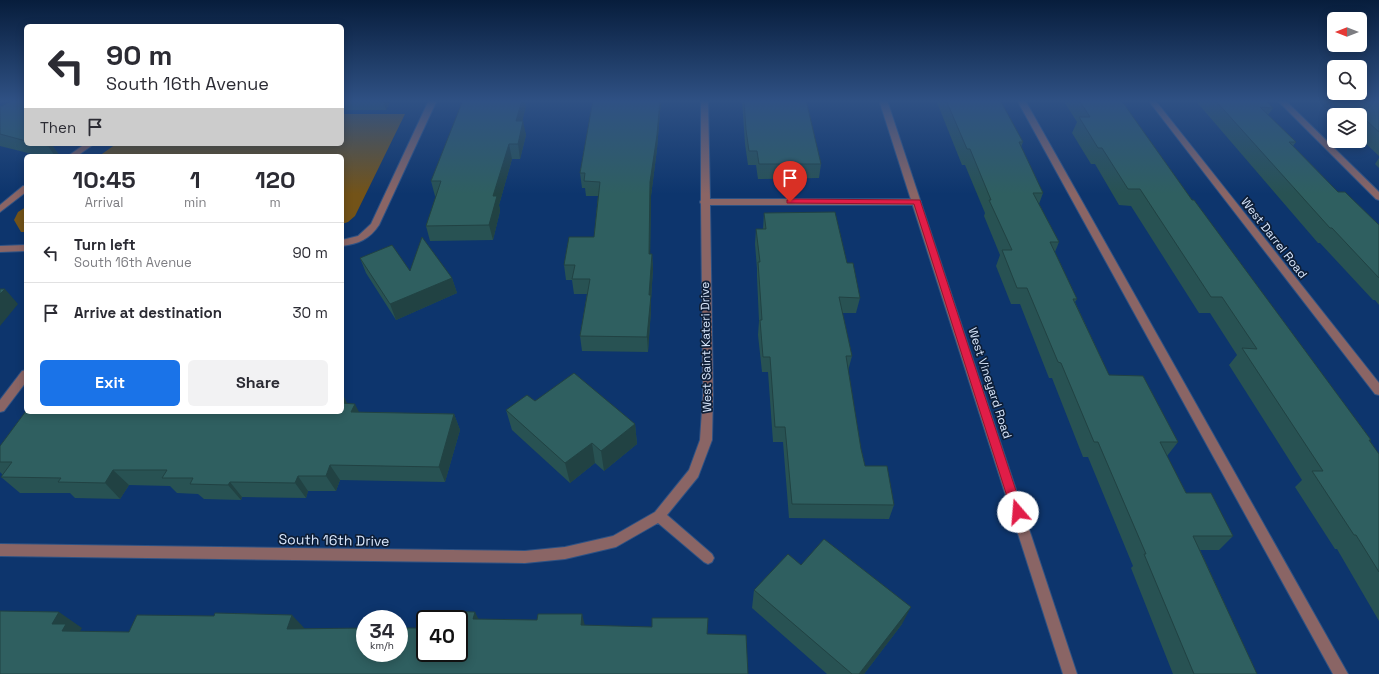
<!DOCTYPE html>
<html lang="en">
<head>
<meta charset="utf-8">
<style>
  body { margin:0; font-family:"Space Grotesk",sans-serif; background:#f2f2f3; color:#2b2b33; height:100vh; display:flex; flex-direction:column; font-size:15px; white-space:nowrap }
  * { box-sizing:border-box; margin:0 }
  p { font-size:13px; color:#7c7c81 }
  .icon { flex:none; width:22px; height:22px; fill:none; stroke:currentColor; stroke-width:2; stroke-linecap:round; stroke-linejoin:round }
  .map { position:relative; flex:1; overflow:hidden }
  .side { position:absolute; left:24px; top:154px; width:320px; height:260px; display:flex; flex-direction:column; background:#fff; border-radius:6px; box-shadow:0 2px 10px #0003 }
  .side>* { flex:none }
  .banner { position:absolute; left:24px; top:24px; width:320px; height:122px; border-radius:6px; box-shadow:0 2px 10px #0003; background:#fff; color:#2b2b33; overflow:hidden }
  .needle { width:26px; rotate:270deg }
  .fabs { position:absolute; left:1327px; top:12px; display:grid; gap:8px }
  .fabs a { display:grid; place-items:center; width:40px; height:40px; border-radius:6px; background:#fff; box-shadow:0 2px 10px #0003; font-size:20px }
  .speed { position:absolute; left:356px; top:610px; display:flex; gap:8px; font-size:20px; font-weight:700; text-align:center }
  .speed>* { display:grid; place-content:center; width:52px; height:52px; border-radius:50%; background:#fff; box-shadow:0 2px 10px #0003; line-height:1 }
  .speed small { font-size:10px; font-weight:400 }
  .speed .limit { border:2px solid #111; border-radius:6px; background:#fff; color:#111 }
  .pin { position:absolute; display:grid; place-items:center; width:34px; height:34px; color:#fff; margin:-41px -17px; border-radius:50% 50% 50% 0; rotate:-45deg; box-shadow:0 0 4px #0007 }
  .pin .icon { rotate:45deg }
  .me { position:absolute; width:44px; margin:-22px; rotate:342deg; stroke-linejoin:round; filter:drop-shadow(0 0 3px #0008) }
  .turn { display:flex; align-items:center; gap:14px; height:84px; padding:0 16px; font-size:18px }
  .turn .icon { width:52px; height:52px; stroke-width:2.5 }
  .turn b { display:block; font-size:28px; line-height:34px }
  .then { display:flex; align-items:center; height:38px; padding:0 16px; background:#0003; gap:8px; font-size:15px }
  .eta { display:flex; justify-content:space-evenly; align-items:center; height:68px; text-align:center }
  .eta b { font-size:24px; font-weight:700; line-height:28px }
  .cta { display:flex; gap:8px; margin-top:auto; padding:8px 16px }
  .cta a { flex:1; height:46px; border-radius:6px; background:#1a73e8; color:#fff; font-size:16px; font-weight:700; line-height:46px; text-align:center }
  .cta a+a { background:#f2f2f3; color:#2b2b33 }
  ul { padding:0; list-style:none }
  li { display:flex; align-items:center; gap:12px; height:60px; padding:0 16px; border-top:1px solid #e1e1e2 }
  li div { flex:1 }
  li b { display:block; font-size:15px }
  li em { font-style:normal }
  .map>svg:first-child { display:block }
  .green { fill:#735318 }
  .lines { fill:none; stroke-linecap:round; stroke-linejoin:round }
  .service-casing { stroke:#2e5284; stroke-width:2 }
  .minor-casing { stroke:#2e5284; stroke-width:2 }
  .tertiary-casing { stroke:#2e5284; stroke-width:2 }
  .service { fill:#8a6565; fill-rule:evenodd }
  .minor { fill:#8a6565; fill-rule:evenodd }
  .tertiary { fill:#8a6565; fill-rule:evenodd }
  .wall { fill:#285253 }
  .shaded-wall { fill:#214243 }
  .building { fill:#2f5f60; stroke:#214243 }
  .route { fill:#e11d48; stroke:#92132f }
  .labels { text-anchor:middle; stroke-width:3.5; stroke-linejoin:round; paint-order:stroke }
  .street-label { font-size:12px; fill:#dae8fd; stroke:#0d1e37 }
  .near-street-label { font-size:14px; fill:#dae8fd; stroke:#0d1e37 }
</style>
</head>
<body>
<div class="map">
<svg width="1379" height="674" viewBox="0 0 1379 674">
  <rect width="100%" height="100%" fill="#0d356d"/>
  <!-- green -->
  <path class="green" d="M342,114H405L355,216L348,222L342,224V156H99L116,144H342Z
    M26,207V232H21L14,220L18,212Z"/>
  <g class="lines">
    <defs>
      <path id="service" d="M1017,100H1025L1348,674H1333Z
        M1277,100H1285L1379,192V200L1376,199Z"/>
      <path id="minor" d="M429,100H437L379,225C370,239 358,244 342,246V240L358,236L371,224Z
        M701,100H708L710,199H917L921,202L917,205H710L713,395L712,440L698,477L667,515L712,554L714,558L712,562L708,564L704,562L658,523L616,547L565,559L525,563L0,556V544L525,551L565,547L613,536L655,512L689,470L700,440L703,395L701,204L700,202L701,200Z
        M1148,100H1155L1379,383V395L1375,394Z
        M85,144H94L77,156H68Z
        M23,186H26V192L0,212V205Z
        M26,245V251L0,252V246Z
        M26,370V382L4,411L0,412V400L22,371Z"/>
      <path id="tertiary" d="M879,100H887L1077,674H1063Z"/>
    </defs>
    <!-- service casing -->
    <use href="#service" class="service-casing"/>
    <!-- minor casing -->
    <use href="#minor" class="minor-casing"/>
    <!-- tertiary casing -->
    <use href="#tertiary" class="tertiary-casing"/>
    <!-- service -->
    <use href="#service" class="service"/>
    <!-- minor -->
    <use href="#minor" class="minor"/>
    <!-- tertiary -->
    <use href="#tertiary" class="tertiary"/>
  </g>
  <!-- wall -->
  <path class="wall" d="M26,100V144H51L60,156H40L0,146V107Z
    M342,100H391L386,110H342Z
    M593,100H661L657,149L651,196L650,254H652L653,269L651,299V310L648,352L582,351L580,336L587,294H574L572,280H566L564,265L594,237L598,196H586L585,188H582L580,173Z
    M742,100H806L821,164L819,178L758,179L756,165H748L745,144Z
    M936,100H1000L1023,142L1021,147L1043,193L1039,204L1059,242L1055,252L1077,299L1075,302L1109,375L1178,442L1167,456L1186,493L1233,536L1219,550H1200L1257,674H1173L1131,568L1133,566L1088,457H1083L1052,378H1049L1020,304H1011L996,266L1000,255L984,216L985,213L965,165H962Z
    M1063,100H1121L1192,200L1371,440L1370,441L1379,454V621L1337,549H1335L1295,487L1302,480L1229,365L1237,355L1210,313H1199L1131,206L1119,205L1095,164H1091L1072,133L1077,122Z
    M1195,100H1265L1273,108L1268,115L1296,142L1293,146L1338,192L1379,225V305L1375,300H1373L1320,243H1318Z
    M1328,100H1379V156L1360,138V115H1346Z
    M526,106L522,121L526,135L520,159H512L499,205L500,211L493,240L430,241L426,226L436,196H435L431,181Z
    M1379,158V168L1375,164Z
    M764,213L847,263L860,298L856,313H842L852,356L848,371L861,449L865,466L894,505L889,519L789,518L783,442H773L768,372H762L758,335L759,321L757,277V269L755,244L756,229H763Z
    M360,258L410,271L452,278L457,293L396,320L366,273Z
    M342,393L347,403L359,412L454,414L460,430L445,482L340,480L336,491H308L306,498L242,497L241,500L204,499L198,494L177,493L170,486L129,485L120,499L75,498L70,493H20L1,477L3,475L0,472V446L342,412Z
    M535,401L635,424L637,444L604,471L595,463L570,483L512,430L506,410Z
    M801,565L902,624L864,674H827L752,608L754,590Z"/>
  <!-- shaded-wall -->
  <path class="shaded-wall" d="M383,100H391L386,110Z
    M522,100H525L526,106L519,135L516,121Z
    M660,100H661L657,149L651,196L650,269L649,254L650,182Z
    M523,121L526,135L520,159L518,144Z
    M49,144H51L60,156H55L48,146Z
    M509,144L512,159L499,205L500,211L493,240L489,225L493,196Z
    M652,254L653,269L651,299V310L648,352L647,337L649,295Z
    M452,278L457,293L396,320L390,304Z
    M5,289L18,304L0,326V294Z
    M342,393L349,407L342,412Z
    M355,404L363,420L351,412Z
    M454,414L460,430L445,482L439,467Z
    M635,424L637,444L604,471L601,451Z
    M592,443L595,463L570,483L565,463Z
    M330,465L340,480L336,491L326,476Z
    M113,470L129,485L120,499L105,483Z
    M298,476L308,491L306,498L295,483Z
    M230,482L242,497L241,500L228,485Z
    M911,607L902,624L864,674H859Z
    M59,612L82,628L79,633L85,647L52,624Z
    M475,612L483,628L473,619Z
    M582,614L586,630L581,625Z
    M292,615L307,631L287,629Z"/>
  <!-- building -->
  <path class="building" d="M13,100H26V141L0,134V107Z
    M463,100H522L516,121H523L518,144H509L493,196H497L489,225L426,226L441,181H431Z
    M593,100H660L657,135L650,182L649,254H652L649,295H651L647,337L580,336L590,279H572L575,265H564L569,237H594L600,182L584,181L585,173H580Z
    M744,100H806L821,164H759L757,151H749L746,130Z
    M946,100H1000L1023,142H1019L1043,193H1033L1059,242H1050L1077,299H1073L1109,375L1143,376L1178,442H1160L1186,493H1211L1233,536H1193L1257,674H1194L1144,554H1146L1098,442H1094L1061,363L1058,362L1027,288H1017L1002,250H1012L989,200H991L970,149H967Z
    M1079,100H1121L1192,200H1194L1371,440H1369L1379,454V572L1356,535H1354L1312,471H1323L1242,348L1257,349L1222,297H1211L1140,189H1128L1102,148H1098L1079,117H1090Z
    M1215,100H1265L1273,108L1260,107L1296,142H1289L1338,192H1345L1379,225V278L1332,228H1330Z
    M1354,100H1379V132L1356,111H1367Z
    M39,144H49L48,146Z
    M835,212L847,263H853L860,298L839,297L852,356H846L861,449L865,466H887L894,505L792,504L785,427H775L770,357H763L760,320H762L758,262H760L756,229H766L764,213Z
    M422,237L452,278L390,304L360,258L392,245L410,271Z
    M0,289H5L0,294Z
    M574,373L635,424L601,451L592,443L565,463L506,410L527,395L535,401Z
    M342,403L355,404L351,412L454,414L439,467L330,465L326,476H298L295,483L230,482L228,485L190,484L193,478H162L167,470H113L105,483L58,482L61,478L1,477L12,462H0V446L26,411V412H342Z
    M824,539L911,607L859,674H852L754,590L788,554L801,565Z
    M0,611L59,612L52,624H66L62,631L129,632L137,615L214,616L215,613L292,615L287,629L365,628V653H399V628H425V653H459V619H433L435,611L475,612L473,619L537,620L538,614H582L581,625L652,627V618H708L707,634L746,635L748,674H0Z"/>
  <!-- sky -->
  <linearGradient id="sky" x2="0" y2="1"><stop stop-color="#071d3c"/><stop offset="0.52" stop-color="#2f5184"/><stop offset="1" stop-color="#2f5184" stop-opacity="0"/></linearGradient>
  <rect width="1379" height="194" fill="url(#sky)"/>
  <!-- route -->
  <path class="route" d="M790,199L920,200L1023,512L1022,515L1018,517L1014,515L1012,512L914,204L787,203V200Z"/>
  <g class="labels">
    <!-- street labels -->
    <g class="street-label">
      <text transform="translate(1274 238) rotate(52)" y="4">West Darrel Road</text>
      <text transform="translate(706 347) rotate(-91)" y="4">West Saint Kateri Drive</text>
      <text transform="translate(990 383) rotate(72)" y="4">West Vineyard Road</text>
    </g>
    <!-- near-street labels -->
    <g class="near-street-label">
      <text transform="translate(334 540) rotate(1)" y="5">South 16th Drive</text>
    </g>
  </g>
</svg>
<div class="fabs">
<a><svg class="needle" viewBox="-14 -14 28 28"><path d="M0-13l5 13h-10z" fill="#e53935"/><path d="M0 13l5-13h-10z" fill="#7c7c81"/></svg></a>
<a><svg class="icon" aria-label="search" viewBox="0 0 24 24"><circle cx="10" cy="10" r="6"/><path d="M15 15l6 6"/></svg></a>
<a><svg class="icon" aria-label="layers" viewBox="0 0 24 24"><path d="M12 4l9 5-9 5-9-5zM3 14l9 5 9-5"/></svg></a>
</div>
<div class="speed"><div>34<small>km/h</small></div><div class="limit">40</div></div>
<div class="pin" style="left:790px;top:202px;background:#d93025"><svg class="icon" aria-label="arrive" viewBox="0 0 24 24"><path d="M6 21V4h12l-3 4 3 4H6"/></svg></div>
<svg class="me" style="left:1018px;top:512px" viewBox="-20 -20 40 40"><circle r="19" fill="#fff"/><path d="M0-13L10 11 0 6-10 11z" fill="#e11d48"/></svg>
<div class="banner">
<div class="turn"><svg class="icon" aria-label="left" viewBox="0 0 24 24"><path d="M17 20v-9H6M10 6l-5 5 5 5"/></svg><div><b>90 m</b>South 16th Avenue</div></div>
<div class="then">Then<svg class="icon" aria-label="arrive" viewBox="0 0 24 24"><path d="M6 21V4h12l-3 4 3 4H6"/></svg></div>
</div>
<section class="side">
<div class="eta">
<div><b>10:45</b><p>Arrival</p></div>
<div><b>1</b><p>min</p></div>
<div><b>120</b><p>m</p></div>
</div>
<ul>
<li><svg class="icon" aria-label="left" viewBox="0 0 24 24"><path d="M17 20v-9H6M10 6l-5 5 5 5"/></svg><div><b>Turn left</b><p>South 16th Avenue</p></div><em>90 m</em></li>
<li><svg class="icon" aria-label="arrive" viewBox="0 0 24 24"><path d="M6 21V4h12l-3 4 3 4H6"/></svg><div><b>Arrive at destination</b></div><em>30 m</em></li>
</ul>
<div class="cta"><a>Exit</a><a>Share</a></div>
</section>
</div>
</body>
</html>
